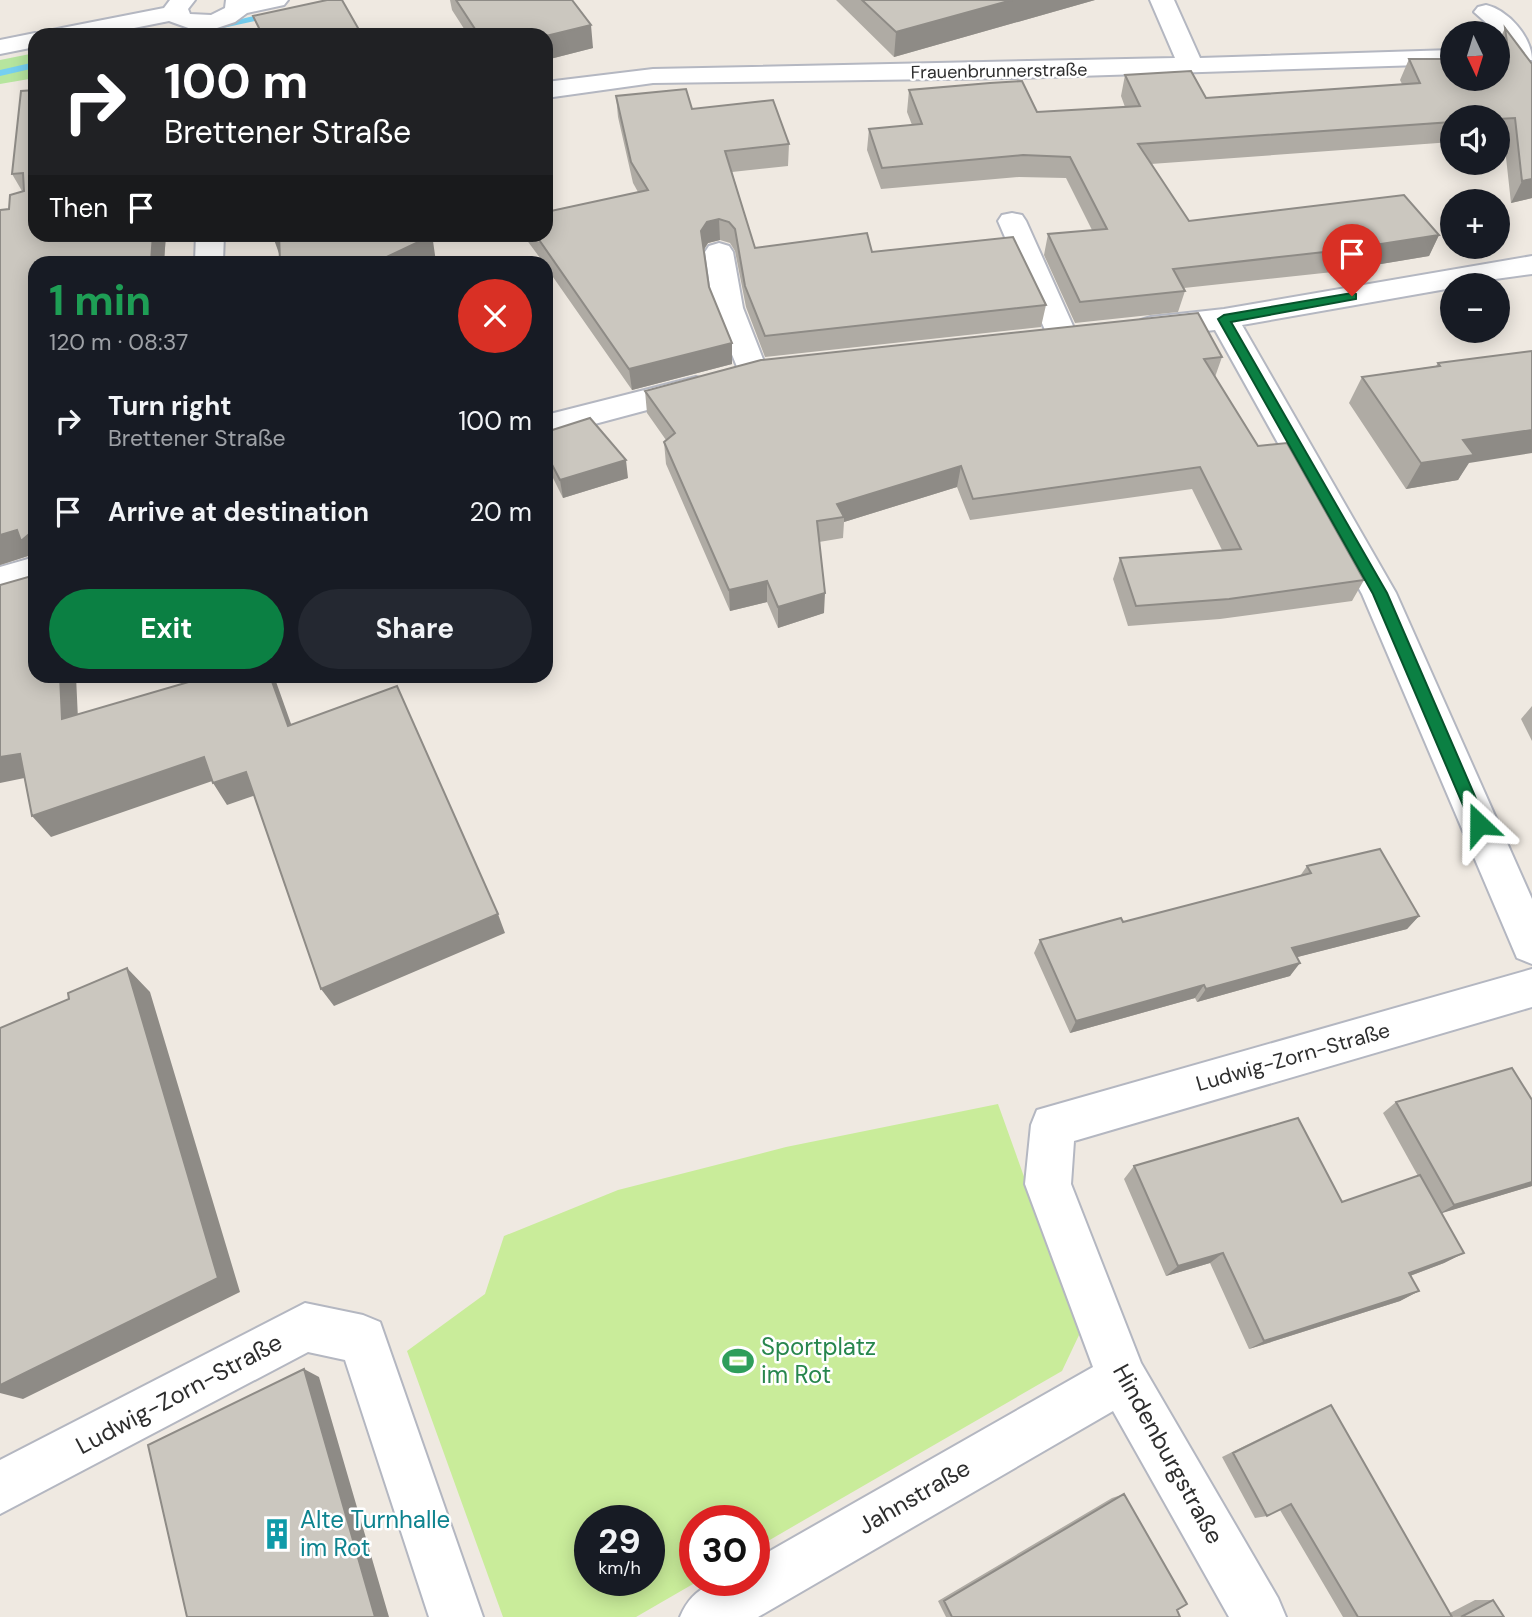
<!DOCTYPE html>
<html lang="en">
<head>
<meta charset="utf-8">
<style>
  body { margin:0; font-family:"DM Sans",sans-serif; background:#242831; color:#f1f3f6; height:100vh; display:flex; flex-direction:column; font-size:26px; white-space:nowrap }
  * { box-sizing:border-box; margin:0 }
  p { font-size:23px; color:#9ea1a6 }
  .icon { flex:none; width:38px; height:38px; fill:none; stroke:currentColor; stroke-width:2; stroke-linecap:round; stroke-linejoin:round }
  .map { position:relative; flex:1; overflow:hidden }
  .sheet { position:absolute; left:28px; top:256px; width:525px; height:427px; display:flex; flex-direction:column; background:#171b24; border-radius:21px; box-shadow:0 4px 18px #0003 }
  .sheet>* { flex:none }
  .hud { position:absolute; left:28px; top:28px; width:525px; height:214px; border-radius:21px; box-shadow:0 4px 18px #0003; background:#202124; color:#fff; overflow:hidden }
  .needle { width:46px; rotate:176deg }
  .buttons { position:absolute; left:1440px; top:21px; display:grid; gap:14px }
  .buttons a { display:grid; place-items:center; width:70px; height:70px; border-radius:50%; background:#171b24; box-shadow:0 4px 18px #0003; font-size:35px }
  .speed { position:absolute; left:574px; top:1505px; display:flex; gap:14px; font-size:35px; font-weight:700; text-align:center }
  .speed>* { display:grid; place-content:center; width:91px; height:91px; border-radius:50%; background:#171b24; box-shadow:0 4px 18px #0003; line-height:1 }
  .speed small { font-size:18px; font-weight:400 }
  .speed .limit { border:10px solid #d22; background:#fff; color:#111 }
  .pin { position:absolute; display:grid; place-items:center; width:60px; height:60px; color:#fff; margin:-72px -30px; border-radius:50% 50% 50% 0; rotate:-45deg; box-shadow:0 0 7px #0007 }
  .pin .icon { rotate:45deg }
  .me { position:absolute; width:77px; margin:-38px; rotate:337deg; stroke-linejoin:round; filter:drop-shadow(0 0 5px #0008) }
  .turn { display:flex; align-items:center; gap:24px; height:147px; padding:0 21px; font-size:32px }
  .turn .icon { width:91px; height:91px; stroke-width:2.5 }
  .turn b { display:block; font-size:49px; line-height:60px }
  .then { display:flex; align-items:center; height:66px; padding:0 21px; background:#0003; gap:14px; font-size:26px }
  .round { display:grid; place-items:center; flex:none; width:74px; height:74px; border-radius:37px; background:#242831 }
  .summary { display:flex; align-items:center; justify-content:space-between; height:119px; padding:0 21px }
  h1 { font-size:42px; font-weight:700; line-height:52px; color:#1e9e55 }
  .cta { display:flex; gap:14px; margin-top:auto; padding:14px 21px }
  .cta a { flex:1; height:80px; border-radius:42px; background:#0b8043; color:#fff; font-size:28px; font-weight:700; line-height:80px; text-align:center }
  .cta a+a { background:#242831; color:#f1f3f6 }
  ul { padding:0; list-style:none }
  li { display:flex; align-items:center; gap:21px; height:91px; padding:0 21px }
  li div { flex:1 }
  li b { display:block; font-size:26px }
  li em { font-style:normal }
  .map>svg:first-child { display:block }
  .green { fill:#b6e59e }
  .pitch { fill:#c9ec9a; fill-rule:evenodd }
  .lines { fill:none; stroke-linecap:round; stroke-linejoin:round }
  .stream { fill:#75cff0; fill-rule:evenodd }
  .minor-casing { stroke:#b4b7c1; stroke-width:4 }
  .minor { fill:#fff; fill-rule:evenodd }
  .wall { fill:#afaba4 }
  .shaded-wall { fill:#8e8b86 }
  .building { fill:#cbc7bf; stroke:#8e8b86; stroke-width:2 }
  .route { fill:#0b8043; stroke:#07532c; stroke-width:2 }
  .labels { text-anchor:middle; stroke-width:5; stroke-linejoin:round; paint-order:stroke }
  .far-street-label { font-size:18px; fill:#2e2e2e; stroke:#fff }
  .street-label { font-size:21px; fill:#2e2e2e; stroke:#fff }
  .near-leisure-label { font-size:24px; fill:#27864d; stroke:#fff; text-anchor:start }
  .near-street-label { font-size:24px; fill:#2e2e2e; stroke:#fff }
  .near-culture-label { font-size:24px; fill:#0d838f; stroke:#fff; text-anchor:start }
</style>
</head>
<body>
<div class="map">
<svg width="1532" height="1617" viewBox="0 0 1532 1617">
  <rect width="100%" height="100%" fill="#efe9e1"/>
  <!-- green -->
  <path class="green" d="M35,53V78L0,84V60Z"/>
  <!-- pitch -->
  <path class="pitch" d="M998,1104L1080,1333L1062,1371L754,1549V1521H695V1580H700L636,1617H503L407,1351L485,1294L504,1236L618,1190L786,1147ZM590,1521H649V1580H590Z"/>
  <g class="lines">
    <!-- stream -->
    <path class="stream" d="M275,11L278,12V16L191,35H172Z
      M35,62V68L0,76V70Z"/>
    <defs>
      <path id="minor" d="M170,0H195L188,9L190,14L211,15L225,8L226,0H288L284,5L247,13L235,22L211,30H194L169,21L99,35H50L53,30L62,28L164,8Z
        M1150,0H1174L1200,58L1452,50V64L1015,78L653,83L546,98V82L653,69L1175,58Z
        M1486,5C1508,10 1532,37 1532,60H1515L1498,33L1474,12L1478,7Z
        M35,33L44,35H35V47L0,54V40Z
        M1012,213L1022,215L1026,221L1078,337L1074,344L1063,347L1052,344L1048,337L998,221L1002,215Z
        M196,234H224L223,262H195Z
        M719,243L729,246L733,252L743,308L768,372L764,379L753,382L742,379L713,308L705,252L709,246Z
        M1532,256V274L1452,285V288L1242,325L1396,593L1532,899V964L1517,958L1362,594L1215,330L1151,337L1141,334L1136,327L1141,320L1151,317L1224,309Z
        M696,377L707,380L711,387L707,394L546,437V415Z
        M35,557V583L0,593V567Z
        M1532,969V1007L1074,1141L1071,1184L1141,1363L1278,1598L1286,1617H1229L1113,1411L758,1617H680C695,1582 719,1580 754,1580V1560L1093,1367L1025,1184L1031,1125L1037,1110Z
        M305,1303L363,1315L380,1322L483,1617H429L345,1360L308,1352L0,1514V1460Z"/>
    </defs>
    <!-- minor casing -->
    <use href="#minor" class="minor-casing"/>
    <!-- minor -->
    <use href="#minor" class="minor"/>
  </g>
  <!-- wall -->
  <path class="wall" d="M450,0H572L593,48L546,60V35H468L452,10Z
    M836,0H1095L894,57Z
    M1505,28L1532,198L1511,203L1504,139H1498V117H1452V142L1151,164L1189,221L1439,235L1429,256L1333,272L1184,288L1185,291L1178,312L1075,323L1044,255L1048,234L1092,230L1066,178L1019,177L881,189L867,150L869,129L912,125L907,112L909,90L1037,112L1125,107L1121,96L1125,75L1206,98L1402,84L1400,80L1409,59L1498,79V43Z
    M21,91L35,234H166L164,262H35L31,555L0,565V210L9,209L22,191L12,174Z
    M616,96L692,109L789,144L788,166L732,172L755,248L872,252L1046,305L1041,327L765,357L746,307L735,251L730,243L720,240L708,243L704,250L709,287L732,343V364L632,390L546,267V262H543L526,239L525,234H546L638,192L633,183L618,117Z
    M1532,351L1458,480L1406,489L1349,403L1362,377L1436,366L1438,363Z
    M1222,357L1215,377L1258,446L1364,580L1352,601L1220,619L1128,626L1113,579L1120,558L1222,550L1192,489L970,520L957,487L844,522L843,538L819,542L824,613L778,628L767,602L730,611L666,464L664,442L666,440L647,413L645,391Z
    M546,432L628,478L563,498L546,464Z
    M1532,706V741L1521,719Z
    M1307,866L1419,916L1407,929L1297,957L1290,976L1197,1002L1195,998L1070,1033L1034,953L1040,940L1123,922L1300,876Z
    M1532,1100V1186L1441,1213L1464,1253L1444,1263L1410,1276L1419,1291L1400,1301L1249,1349L1210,1263L1166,1276L1124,1179L1134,1166L1342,1202L1418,1176L1383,1113L1396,1102Z
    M1331,1405L1450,1613L1475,1600H1493L1504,1617H1343L1280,1510L1267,1516L1255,1518L1222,1457L1318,1410Z
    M1124,1494L1180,1617H946L938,1601L1112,1498Z"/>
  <!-- shaded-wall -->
  <path class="shaded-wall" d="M1012,0H1095L894,57L896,32Z
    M591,25L593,48L546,60V36Z
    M1532,179V198L1511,203L1522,181Z
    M719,219L720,240L708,243L702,252L701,231L707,222Z
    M153,234H166L164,262H151Z
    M272,234H280L281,259Z
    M429,234H432L436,262H376Z
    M1439,235L1429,256L1333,272L1342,250Z
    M732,343V364L632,390L629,369Z
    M1532,430V453L1469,463L1458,480L1406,489L1421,463L1463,440Z
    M626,460L628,478L563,498L560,480Z
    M961,466L957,487L844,522V517L837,504Z
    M35,529V561L31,555L0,565V535L17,530Z
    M767,581V602L730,611L729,590Z
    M825,593L824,613L778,628V607Z
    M60,676H76L79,741L62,719Z
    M270,676H274L300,749L288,726Z
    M20,754L39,775L0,783V757Z
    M204,757L218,779L51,837L32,816Z
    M246,772L259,794L227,805L213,783Z
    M498,914L505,933L334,1006L321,989Z
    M1419,916L1407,929L1282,961L1292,948Z
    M1300,963L1290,976L1197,1002L1206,989Z
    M127,968L150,992L240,1292L23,1399L0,1393V1385Z
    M1204,985L1195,998L1070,1033L1076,1021Z
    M1532,1182V1186L1439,1214L1454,1205Z
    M1223,1253L1210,1263L1166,1276L1178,1266Z
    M1464,1253L1444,1263L1391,1283L1409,1273Z
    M1419,1291L1400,1301L1249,1349L1264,1341Z
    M304,1369L319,1377L389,1617H375Z"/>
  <!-- building -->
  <path class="building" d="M327,0H342L362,35H253V33L259,28L253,16Z
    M456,0H572L591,25L546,36L479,35Z
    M862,0H1012L896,32Z
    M1505,28L1532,64V179L1522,181L1515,118L1498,119V117H1452V122L1138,144L1189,221L1404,195L1439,235L1342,250L1173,269L1185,291L1080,302L1048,234L1107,229L1070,157L1023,155L882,168L869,129L922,124L909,90L990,83L1022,81L1037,112L1140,106L1125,75L1191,71L1206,98L1420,83L1409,59H1452V79H1498V58L1509,57Z
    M686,89L692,109L773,100L789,144L725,151L755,248L867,233L872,252L1013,237L1046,305L765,336L745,286L735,229L729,222L719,219L707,222L701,231L709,287L732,343L629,369L535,234H546V212L648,190L631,162L616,96Z
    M35,90V234H153L151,262H35V529L21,541L17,530L0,535V210L9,209L10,195L24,191L23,173L12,174L21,91Z
    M279,234H429V237L376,262H280Z
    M1198,313L1222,357L1204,359L1258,446L1287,443L1364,580L1229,599L1136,606L1120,558L1241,549L1200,467L973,499L961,466L837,504L844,517L817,521L825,593L778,607L767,581L729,590L664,442L675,433L645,391L761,360Z
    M1532,351V430L1463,440L1474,455L1421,463L1362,377L1440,366L1438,363Z
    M590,418L626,460L560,480L546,453V432Z
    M35,575V676H60L62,719L209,676H270L288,726L397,686L498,914L321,989L246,772L213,783L204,757L32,816L20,754L0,757V585Z
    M1380,849L1419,916L1292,948L1300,963L1206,989L1204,985L1076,1021L1040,940L1121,918L1123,922L1311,873L1307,866Z
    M127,968L218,1278L0,1385V1028L69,999L68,993Z
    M1512,1068L1532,1100V1182L1454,1205L1396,1102Z
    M1298,1118L1342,1202L1420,1175L1464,1253L1409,1273L1419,1291L1264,1341L1223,1253L1178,1266L1134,1166Z
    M304,1369L375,1617H187L148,1445Z
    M1331,1405L1452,1617H1358L1291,1504L1267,1516L1233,1453Z
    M1124,1494L1187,1604L1177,1610L1180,1617H952L944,1601Z
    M1493,1600L1504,1617H1461Z"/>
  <!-- route -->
  <path class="route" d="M1352,293L1356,294V299L1231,322L1387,593L1487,824L1479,831L1471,824L1373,594L1218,319L1224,315Z"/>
  <!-- icons -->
  <defs>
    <symbol id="stadium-bare" viewBox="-9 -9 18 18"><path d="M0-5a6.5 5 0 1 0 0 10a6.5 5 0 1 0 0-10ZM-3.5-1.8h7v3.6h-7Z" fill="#2e9e5b" stroke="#fff" stroke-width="2.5" paint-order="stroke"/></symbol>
    <symbol id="building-bare" viewBox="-9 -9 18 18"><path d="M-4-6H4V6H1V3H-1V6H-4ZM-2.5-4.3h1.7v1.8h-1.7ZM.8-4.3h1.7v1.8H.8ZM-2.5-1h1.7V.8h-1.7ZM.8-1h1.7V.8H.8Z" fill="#0f9aa8" stroke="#fff" stroke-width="2.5" paint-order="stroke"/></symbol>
  </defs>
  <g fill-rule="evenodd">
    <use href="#stadium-bare" x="716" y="1339" width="44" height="44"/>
    <use href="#building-bare" x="255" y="1512" width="44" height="44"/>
  </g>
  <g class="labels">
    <!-- far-street labels -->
    <g class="far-street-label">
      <text transform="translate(999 71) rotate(-1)" y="6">Frauenbrunnerstraße</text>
    </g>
    <!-- street labels -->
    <g class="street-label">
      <text transform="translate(1293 1057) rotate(-16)" y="7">Ludwig-Zorn-Straße</text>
    </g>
    <!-- near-leisure labels -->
    <g class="near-leisure-label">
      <text x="761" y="1355">Sportplatz<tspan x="761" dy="28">im Rot</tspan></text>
    </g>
    <!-- near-street labels -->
    <g class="near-street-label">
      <text transform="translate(179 1394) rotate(-28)" y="8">Ludwig-Zorn-Straße</text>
      <text transform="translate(1168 1454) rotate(61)" y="8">Hindenburgstraße</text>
      <text transform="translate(914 1497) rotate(-30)" y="8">Jahnstraße</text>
    </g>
    <!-- near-culture labels -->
    <g class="near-culture-label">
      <text x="300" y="1528">Alte Turnhalle<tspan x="300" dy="28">im Rot</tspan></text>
    </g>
  </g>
</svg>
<div class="buttons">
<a><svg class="needle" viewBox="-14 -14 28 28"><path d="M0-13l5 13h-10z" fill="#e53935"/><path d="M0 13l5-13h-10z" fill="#9ea1a6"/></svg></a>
<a><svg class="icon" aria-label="sound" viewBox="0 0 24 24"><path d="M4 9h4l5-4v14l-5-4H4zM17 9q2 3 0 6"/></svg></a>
<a>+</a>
<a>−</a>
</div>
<div class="speed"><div>29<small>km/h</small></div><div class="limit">30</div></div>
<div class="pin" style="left:1352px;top:296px;background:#d93025"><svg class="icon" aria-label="arrive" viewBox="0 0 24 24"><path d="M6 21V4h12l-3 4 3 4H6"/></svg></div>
<svg class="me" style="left:1479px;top:824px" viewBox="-20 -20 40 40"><path d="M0-17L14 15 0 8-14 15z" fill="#0b8043" stroke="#fff" stroke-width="4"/></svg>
<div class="hud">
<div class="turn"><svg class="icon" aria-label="right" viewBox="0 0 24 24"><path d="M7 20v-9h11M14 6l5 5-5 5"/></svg><div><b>100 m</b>Brettener Straße</div></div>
<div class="then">Then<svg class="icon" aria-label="arrive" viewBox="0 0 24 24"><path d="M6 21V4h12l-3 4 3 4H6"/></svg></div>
</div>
<section class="sheet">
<div class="summary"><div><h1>1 min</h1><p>120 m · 08:37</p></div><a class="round" style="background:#d93025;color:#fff"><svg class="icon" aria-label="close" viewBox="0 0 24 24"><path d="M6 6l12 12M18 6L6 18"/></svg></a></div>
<ul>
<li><svg class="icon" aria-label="right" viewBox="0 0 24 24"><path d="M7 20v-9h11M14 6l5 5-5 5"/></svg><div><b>Turn right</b><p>Brettener Straße</p></div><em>100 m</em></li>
<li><svg class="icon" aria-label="arrive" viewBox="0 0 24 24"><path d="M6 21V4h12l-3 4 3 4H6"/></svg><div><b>Arrive at destination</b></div><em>20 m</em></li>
</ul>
<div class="cta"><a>Exit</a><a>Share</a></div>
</section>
</div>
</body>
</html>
